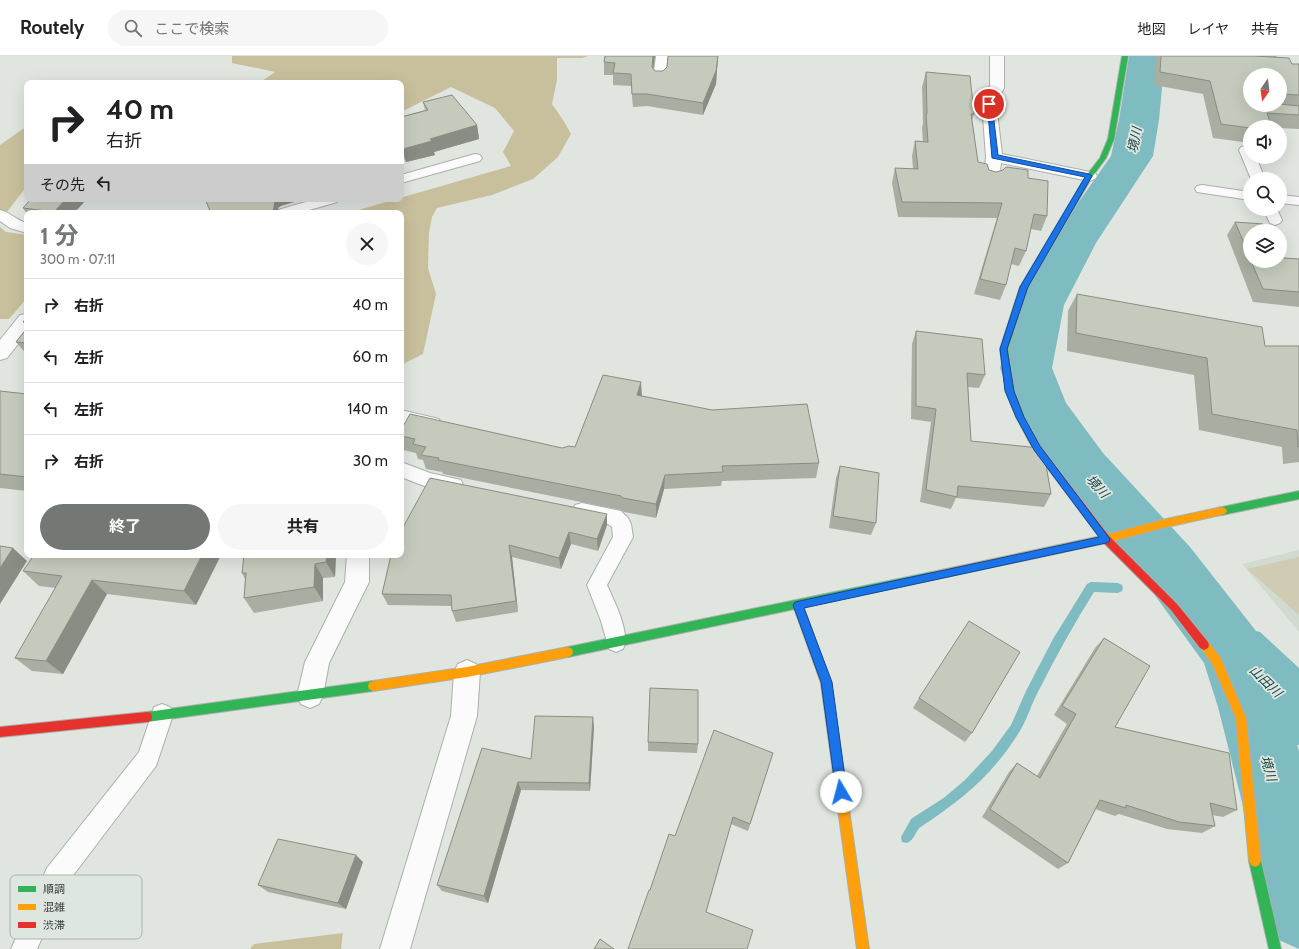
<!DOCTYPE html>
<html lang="ja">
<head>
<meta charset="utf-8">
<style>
  body { margin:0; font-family:Cabin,"Noto Sans JP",sans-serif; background:#f6f6f6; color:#202124; height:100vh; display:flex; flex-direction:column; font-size:15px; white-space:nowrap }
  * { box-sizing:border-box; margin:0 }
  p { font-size:13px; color:#757577 }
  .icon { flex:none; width:22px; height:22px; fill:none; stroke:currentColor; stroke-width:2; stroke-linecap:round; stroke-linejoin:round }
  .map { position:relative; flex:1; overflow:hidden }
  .side { position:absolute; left:24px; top:154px; width:380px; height:348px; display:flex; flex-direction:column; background:#fff; border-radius:8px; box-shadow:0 4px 16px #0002 }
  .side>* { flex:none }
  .banner { position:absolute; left:24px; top:24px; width:380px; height:122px; border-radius:8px; box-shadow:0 4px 16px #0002; background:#fff; color:#202124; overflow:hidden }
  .needle { width:26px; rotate:194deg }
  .controls { position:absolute; left:1243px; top:12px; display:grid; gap:8px }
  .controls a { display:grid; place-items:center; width:44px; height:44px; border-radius:50%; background:#fff; box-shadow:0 4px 16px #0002; font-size:20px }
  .pin { position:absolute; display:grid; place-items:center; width:34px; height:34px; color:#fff; margin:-17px; border:2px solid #fff; border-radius:50%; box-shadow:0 1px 4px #0007 }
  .me { position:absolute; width:44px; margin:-22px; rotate:352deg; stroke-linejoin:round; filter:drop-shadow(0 0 3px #0008) }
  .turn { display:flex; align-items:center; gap:14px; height:84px; padding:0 16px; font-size:18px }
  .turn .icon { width:52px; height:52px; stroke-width:2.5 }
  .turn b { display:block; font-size:28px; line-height:34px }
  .then { display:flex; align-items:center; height:38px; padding:0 16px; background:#0003; gap:8px; font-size:15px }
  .round { display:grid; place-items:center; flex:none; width:42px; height:42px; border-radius:21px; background:#f6f6f6 }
  .overview { display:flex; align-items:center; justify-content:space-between; height:68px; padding:0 16px }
  h1 { font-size:24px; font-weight:700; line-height:30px; color:#747874 }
  .action { display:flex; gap:8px; margin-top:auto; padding:8px 16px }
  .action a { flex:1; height:46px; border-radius:24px; background:#747874; color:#fff; font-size:16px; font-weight:700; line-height:46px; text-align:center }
  .action a+a { background:#f6f6f6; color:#202124 }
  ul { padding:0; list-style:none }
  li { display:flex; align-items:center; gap:12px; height:52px; padding:0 16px; border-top:1px solid #e0e0e0 }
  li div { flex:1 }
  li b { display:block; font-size:15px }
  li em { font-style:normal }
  header { display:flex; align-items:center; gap:24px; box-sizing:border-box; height:56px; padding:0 20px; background:#fff; border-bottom:1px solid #e0e0e0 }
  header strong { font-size:19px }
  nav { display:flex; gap:22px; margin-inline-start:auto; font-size:14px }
  .search { width:280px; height:36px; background:#f6f6f6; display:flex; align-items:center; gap:10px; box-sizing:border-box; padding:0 14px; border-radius:22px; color:#757577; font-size:15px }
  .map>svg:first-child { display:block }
  .built { fill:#d0dad1 }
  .green { fill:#d0cbb3 }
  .forest { fill:#c8c09c }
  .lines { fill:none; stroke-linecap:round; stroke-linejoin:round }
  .stream { fill:#7fbcc1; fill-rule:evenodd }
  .river { fill:#7fbcc1; fill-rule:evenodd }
  .lane-casing { stroke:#acafac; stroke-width:2 }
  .street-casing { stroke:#acafac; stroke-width:2 }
  .fast-casing { stroke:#acafac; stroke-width:2 }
  .slow-casing { stroke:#acafac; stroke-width:2 }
  .jam-casing { stroke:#acafac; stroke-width:2 }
  .lane { fill:#fafbfa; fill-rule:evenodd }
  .street { fill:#fafbfa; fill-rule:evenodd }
  .fast { fill:#30b455; fill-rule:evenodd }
  .slow { fill:#ff9f0a; fill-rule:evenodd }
  .jam { fill:#e5322d; fill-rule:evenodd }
  .wall { fill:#a9aea2; fill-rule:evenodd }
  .shaded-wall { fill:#898d84 }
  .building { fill:#c4cabc; stroke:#898d84 }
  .route { fill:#1a73e8; stroke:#114b97 }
  .labels { text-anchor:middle; stroke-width:3.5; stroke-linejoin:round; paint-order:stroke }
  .water-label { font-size:13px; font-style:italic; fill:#153d42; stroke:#dee7df }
  .key { fill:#dee7df; stroke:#adb4ae; stroke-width:1 }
  .key-label { font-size:11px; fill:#3a3d3a }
</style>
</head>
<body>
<header>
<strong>Routely</strong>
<div class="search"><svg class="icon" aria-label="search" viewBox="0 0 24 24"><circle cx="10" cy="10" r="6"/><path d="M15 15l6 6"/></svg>ここで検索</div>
<nav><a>地図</a><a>レイヤ</a><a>共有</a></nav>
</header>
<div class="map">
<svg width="1299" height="893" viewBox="0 0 1299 893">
  <rect width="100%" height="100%" fill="#e0e5e0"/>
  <!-- built -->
  <path class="built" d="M1299,494V576L1242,508Z"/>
  <!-- green -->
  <path class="green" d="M1299,501V559L1247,513Z"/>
  <!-- forest -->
  <path class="forest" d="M232,0H588L582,2H557V24L552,48L565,67L571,78L558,101L533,123L492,139L437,152L432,161L429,177L428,212L436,238L423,298L401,309V157H348L511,110L503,96L514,75L495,52L451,31L401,56V27H259L275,16L232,7Z
    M27,70V130L0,165V89Z
    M0,171L6,176L27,179V242L9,263H0Z
    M343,877L341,893H250L254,888Z"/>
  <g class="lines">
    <!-- stream -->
    <path class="stream" d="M1168,505L1172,506L1173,509L1172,512L1157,519L1153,517L1152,514L1153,511Z
      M1091,526L1118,527L1122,529L1123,532L1122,535L1118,537L1094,536C1074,568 1056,600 1039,634C1031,648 1027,665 1018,678C993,718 962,744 922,770C915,774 915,784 907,787L902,786L901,781L911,763L945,741L965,724L992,695L1011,669L1026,635L1053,583L1087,528Z"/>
    <!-- river -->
    <path class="river" d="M1129,0H1165L1159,64L1153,100L1096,187L1064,249L1052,312L1066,347L1103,397L1190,491L1256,575L1260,576L1299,612V689H1297L1299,695V893L1272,881L1260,854L1242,746L1218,651L1204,607L1146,527L1063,429L1015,355L1000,312L1016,249L1050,187L1111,100L1119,64Z"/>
    <defs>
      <path id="lane" d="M656,0H668L665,23L663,26H655L653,23Z
        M1246,90L1250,91V101H1256L1265,123H1251L1239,94L1241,91Z
        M475,98L480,99L482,102L480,105L401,127V119Z
        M1202,129L1250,136V144L1197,136L1195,133L1197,130Z
        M1280,139L1299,141V149L1280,147Z
        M316,143H339L337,146L299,157H276L278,154Z
        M1263,153H1277L1282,164L1280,167L1275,169L1270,167Z
        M0,154C10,156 17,165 27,167V177L10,172L0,165Z
        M401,354L439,363L442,368L439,373L433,375L401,368Z
        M401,406L430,417L461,424L463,429L461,434C444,440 417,427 401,421Z
        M582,447L621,455L628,462L631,468L633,481L607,529C614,545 631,577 623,593L616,596L609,593L601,565L587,529L613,481L612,471L608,468L575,461L572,455L575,449Z
        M162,648L170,651L173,659L156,710L65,830L37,893H11L47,812L139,696L154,651Z"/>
      <path id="street" d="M990,0H1004V32L996,47L1002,98L1095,117L1097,120L1095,123L1089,125L1001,107L999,125L997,128L991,130L985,128L983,125L986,101L982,47L990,32Z
        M27,258V277L7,302L0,304V284L20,259Z
        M347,499H369V526L329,607L323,640L319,648L310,652L301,648L297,640L305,606L345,526Z
        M467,604L476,608L480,616L477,660L410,893H380L451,660L454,616L458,608Z"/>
      <path id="fast" d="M1122,0H1128L1114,83L1106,102L1092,121L1028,231L1008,293L1014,335L1024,361L1036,383L1032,386L1029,385L1016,361L1006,335L1000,293L1020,231L1086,120L1100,102L1108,83Z
        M1299,435V443L1222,459L1219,458L1217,455L1219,452L1222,451Z
        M932,516L935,517L937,520L935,523L932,524L568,601L564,599L563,596L564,593L568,591Z
        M373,625L377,627L378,630L377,633L373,635L147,666L143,665L142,661L143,657L147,656Z
        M1255,799L1259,801L1261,805L1281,893H1269L1249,805L1251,801Z"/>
      <path id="slow" d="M1222,451L1225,452L1227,455L1225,458L1162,472L1106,487L932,524L929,523L927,520L929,517L932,516L1106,479L1162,464Z
        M798,545L801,546L803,549L831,627L869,893H857L821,627L793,549L795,546Z
        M1204,584L1208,586L1220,601L1246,662L1261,805L1259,809L1255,811L1251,809L1249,805L1236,662L1212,607L1199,589L1200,586Z
        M568,591L572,593L573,596L572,599L568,601L467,621L373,635L369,633L368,630L369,627L373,625L467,611Z"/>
      <path id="jam" d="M1032,380L1035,381L1040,390L1109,480L1177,548L1208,586L1209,589L1208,592L1204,594L1200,592L1171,554L1103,486L1034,394L1028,383Z
        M147,656L151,657L152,661L151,665L147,666L0,681V671Z"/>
    </defs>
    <!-- lane casing -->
    <use href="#lane" class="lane-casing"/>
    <!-- street casing -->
    <use href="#street" class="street-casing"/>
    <!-- fast casing -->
    <use href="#fast" class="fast-casing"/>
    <!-- slow casing -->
    <use href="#slow" class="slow-casing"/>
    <!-- jam casing -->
    <use href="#jam" class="jam-casing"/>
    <!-- lane -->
    <use href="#lane" class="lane"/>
    <!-- street -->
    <use href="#street" class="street"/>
    <!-- fast -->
    <use href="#fast" class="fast"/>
    <!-- slow -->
    <use href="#slow" class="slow"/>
    <!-- jam -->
    <use href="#jam" class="jam"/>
  </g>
  <!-- wall -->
  <path class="wall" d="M605,0L653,13L655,15H663L667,11L668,0H718L716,28L703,59L647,50L633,51L631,30L613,29V19H604V6Z
    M1156,0H1277L1276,1L1292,8H1299V73L1280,72V71H1250V87L1213,82L1203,38L1154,29ZM1250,19H1280V49H1250Z
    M926,16L974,58L972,64L978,106L989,114L996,116L1028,122L1047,160L1041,175L1031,173L1026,195L1019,210L1011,208L1006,229L1000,244L974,238L997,162L898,161L892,127L895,112L913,113L912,100L915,85L923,86L922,72L923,67L922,31Z
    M423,46L477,69L479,83L434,96L435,99L406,106L401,98V61L425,54Z
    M87,143L74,157H27V158L23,152Z
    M1235,166L1250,175V205H1280L1284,202L1299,203V251L1253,246L1227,179Z
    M1077,238L1265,290H1299V406L1283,408L1282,391L1199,374L1194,319L1067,295L1068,255Z
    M27,261V271L23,266Z
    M27,272V299L16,286Z
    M916,275L985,319L979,332L968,331L971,385L1051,438L1044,451L956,442L951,453L920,446L931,366L911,363L912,288Z
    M0,335L27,338V435L0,432Z
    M642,340L819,407L816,422L722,425L721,430L664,433L656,462L624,456L621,454L443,418L442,416L426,413L423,404L418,403L416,397L403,394L401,388V374L562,392L575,391Z
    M840,410L876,467L871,479L829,472L836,422Z
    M607,458V469L598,495L571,488L561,513L512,501L518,556L456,566L452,555V550L388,549L382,538L391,499Z
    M221,499L196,549L107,538L63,618L32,615L15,602L56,532L39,530L23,515Z
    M244,499H336L335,521L323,522V545L254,557L244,542L245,523L242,517Z
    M1104,582L1115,671L1237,754L1223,761L1212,759L1215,770L1202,777L1167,773L1119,758L1115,760L1095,753L1068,807L1058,813L982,761L1009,716L1017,707L1037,720L1067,668L1054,659L1095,592Z
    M919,642L972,677L965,686L913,652Z
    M594,671L590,735L521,734L488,847L442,835L437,829L531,703Z
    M648,686L698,688L697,697L648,695Z
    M773,697L748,775L731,768L706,856L650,834L675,780Z
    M363,806L346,853L268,836L258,829Z"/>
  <!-- shaded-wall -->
  <path class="shaded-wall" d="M653,0H655L652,24V11Z
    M718,0L716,28L703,59V47Z
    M477,69L479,83L434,96L435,99L406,106L403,93L430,83Z
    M66,143H87L74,157H55L54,156Z
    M270,143H305L281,150L278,152L280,157H273L270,145Z
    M641,326L642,341L637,339Z
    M665,419L664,433L656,462V448Z
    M607,458V469L598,495L597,483Z
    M569,476L571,488L561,513L559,502Z
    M509,489L512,501L518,556L516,545Z
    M13,492L27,505L0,548V512Z
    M202,499H221L196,549L184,535Z
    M327,499H336L335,521L326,506Z
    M315,508L323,522V545L314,531Z
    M92,524L107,538L63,618L46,605Z
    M593,661L594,671L590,735L589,727Z
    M518,726L521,734L488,847L484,840Z
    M356,799L363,806L346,853L338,847Z"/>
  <!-- building -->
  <path class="building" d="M605,0H653L652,11L655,15H663L667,11L668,0H718L716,15L703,47L647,38H632L631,18L613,17L615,7L604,6Z
    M1161,0H1254L1289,2L1292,8H1299V39L1280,38V19H1250V49H1280V48L1299,50V59L1267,57L1271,69L1260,67L1261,71H1250V72L1221,68L1210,25L1160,16Z
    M926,16L970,20L974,58H971L978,106L987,108L989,114L996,116L1003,114L1006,111L1028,114V122L1048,125L1047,160L1034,158L1026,195L1015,192L1006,229L980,223L1002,147L902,146L895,112L918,113L915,85L928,86L926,58H927Z
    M452,39L477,69L430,83L432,85L403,93L401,90V61L428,54L423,46Z
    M31,143H66L54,156L23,152Z
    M205,143H270V145H275L273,157H211Z
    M1235,166L1263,168L1266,175H1250V201Z
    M1280,193L1284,202L1299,203V236L1263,233L1251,205H1280Z
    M1077,238L1262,271L1265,290H1299V391H1298L1297,374L1212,358L1207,302L1076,277Z
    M27,261V266H23Z
    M27,272V287L16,286Z
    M916,275L982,283L985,319L967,317L971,385L1040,392L1044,397L1051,438L958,430L957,441L926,434L936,353L916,350Z
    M603,319L641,326L637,339L712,354L807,348L819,407L722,410L723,416L665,419L656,448L623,442L621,440L438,404L439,402L421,399L426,391L413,388L415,383L401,380V374L410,358L562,392L569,390L575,391Z
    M0,335L27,338V421L0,418Z
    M840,410L879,417L876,467L833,460Z
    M430,422L607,458L597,483L569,476L559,502L509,489L516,545L452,555L451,539L382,538L391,499H401V475Z
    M0,490L13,492L0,512Z
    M34,499H202L184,535L92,524L46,605L15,602L62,520L23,515Z
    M244,499H327L326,506L315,508L314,531L244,542L246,517H242Z
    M969,565L1020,596L972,677L919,642Z
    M1104,582L1150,610L1115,671L1229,697L1237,754L1210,747L1215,770L1179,766L1126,749V752L1100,744L1068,807L990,753L1017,707L1040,722L1076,658L1062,650Z
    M650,632L698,634V688L648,686Z
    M535,660L593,661L589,727L518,726L484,840L437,829L482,692L531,703Z
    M714,674L773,697L750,768L733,761L706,856L753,874L747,893H628L649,834H650L669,778L675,780Z
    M278,783L356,799L338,847L258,829Z
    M600,883L614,893H594Z"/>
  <!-- route -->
  <path class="route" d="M987,46L992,48L998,99L1089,118L1092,120L1028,231L1007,293L1014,335L1024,361L1040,390L1110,483L1109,486L1106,487L804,552L832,626L847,736L845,740L841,742L837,740L836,736L821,626L793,549L795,546L1099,481L1034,394L1016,361L1005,335L1000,293L1020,231L1085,121L992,102Z"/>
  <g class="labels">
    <!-- water labels -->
    <g class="water-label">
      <text transform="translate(1134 84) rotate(-79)" y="5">境川</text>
      <text transform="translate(1098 430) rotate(48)" y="5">境川</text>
      <text transform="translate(1266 625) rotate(44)" y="5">山田川</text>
      <text transform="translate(1269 712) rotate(74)" y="5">境川</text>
    </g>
  </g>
  <!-- legend -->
  <rect x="10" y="819" width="132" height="64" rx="6" class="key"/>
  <rect x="18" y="830" width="18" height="6" fill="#30b455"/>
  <rect x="18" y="848" width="18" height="6" fill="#ff9f0a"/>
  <rect x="18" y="866" width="18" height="6" fill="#e5322d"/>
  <g class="key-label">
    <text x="43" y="837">順調</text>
    <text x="43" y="855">混雑</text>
    <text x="43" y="873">渋滞</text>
  </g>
</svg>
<div class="controls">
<a><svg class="needle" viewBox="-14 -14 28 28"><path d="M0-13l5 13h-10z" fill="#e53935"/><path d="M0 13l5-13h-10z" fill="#757577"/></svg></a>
<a><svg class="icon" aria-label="sound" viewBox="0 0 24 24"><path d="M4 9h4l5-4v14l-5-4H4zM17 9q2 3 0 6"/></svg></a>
<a><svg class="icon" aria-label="search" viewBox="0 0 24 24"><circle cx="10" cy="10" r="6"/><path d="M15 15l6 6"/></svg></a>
<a><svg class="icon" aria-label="layers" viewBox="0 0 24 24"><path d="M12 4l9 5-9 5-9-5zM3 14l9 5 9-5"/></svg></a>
</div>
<div class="pin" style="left:989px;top:48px;background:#d93025"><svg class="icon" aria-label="arrive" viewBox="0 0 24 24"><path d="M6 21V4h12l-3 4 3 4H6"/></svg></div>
<svg class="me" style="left:841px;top:736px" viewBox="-20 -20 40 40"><circle r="19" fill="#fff"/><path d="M0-13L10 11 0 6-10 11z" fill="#1a73e8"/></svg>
<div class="banner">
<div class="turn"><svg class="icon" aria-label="right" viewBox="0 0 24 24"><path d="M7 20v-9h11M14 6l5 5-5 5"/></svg><div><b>40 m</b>右折</div></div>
<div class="then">その先<svg class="icon" aria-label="left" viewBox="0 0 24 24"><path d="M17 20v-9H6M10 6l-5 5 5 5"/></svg></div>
</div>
<section class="side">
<div class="overview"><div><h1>1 分</h1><p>300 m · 07:11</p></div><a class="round"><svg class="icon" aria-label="close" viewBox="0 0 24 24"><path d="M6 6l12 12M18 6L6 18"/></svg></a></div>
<ul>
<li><svg class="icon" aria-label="right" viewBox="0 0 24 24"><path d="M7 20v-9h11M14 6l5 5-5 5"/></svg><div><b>右折</b></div><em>40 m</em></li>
<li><svg class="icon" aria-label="left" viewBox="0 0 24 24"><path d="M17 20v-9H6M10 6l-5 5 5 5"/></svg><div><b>左折</b></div><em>60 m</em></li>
<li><svg class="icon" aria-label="left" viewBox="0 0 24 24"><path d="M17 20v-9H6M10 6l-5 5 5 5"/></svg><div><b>左折</b></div><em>140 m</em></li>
<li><svg class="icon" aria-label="right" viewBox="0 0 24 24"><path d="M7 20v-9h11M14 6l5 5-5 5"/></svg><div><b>右折</b></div><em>30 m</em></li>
</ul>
<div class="action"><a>終了</a><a>共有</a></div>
</section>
</div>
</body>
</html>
